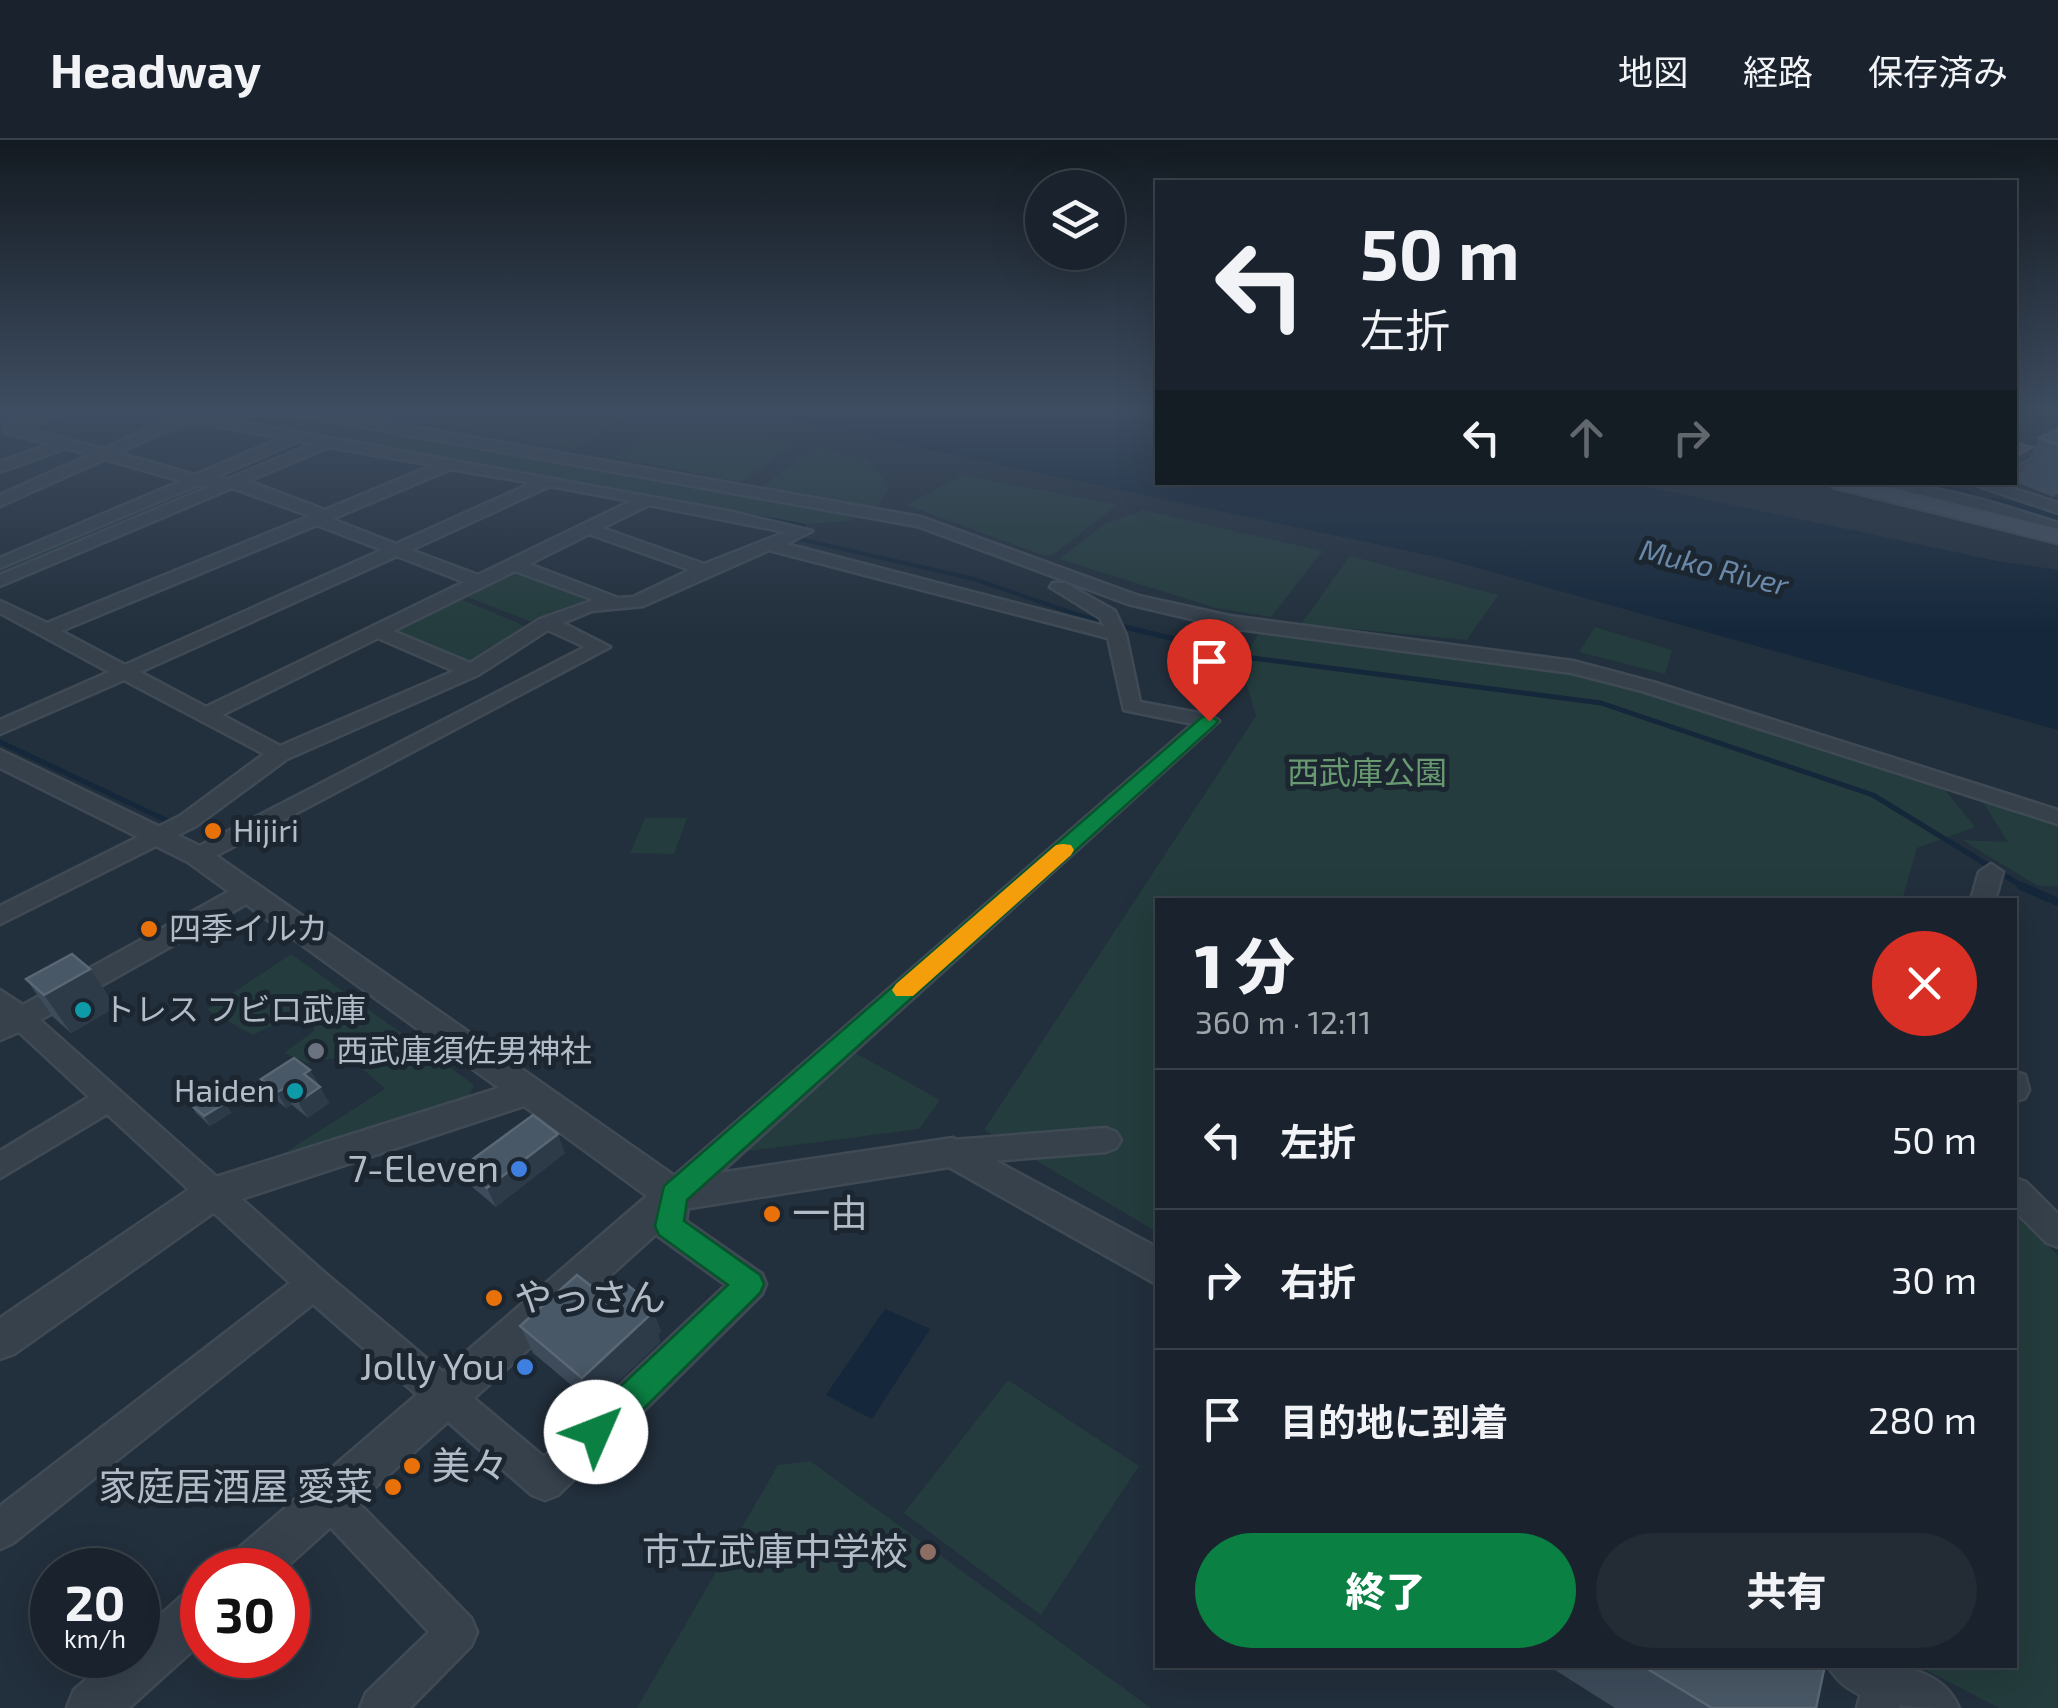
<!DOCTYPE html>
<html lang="ja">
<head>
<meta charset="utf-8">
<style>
  body { margin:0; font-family:"Exo 2","Noto Sans JP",sans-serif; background:#232b35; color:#f1f3f6; height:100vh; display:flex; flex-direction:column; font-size:38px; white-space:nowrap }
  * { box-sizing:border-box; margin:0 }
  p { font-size:32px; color:#9fa4aa }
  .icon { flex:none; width:55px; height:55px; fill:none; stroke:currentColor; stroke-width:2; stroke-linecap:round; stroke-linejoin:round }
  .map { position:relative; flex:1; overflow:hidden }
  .drawer { position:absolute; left:1155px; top:758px; width:862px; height:770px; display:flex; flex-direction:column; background:#1a232d; border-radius:0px; box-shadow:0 10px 40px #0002,0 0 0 2px #384049 }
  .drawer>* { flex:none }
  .guide { position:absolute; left:1155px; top:40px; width:862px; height:305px; border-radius:0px; box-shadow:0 10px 40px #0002,0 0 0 2px #384049; background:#1a232d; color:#f1f3f6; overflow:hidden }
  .buttons { position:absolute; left:1025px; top:30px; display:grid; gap:20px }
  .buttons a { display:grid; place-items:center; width:100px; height:100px; border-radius:50%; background:#1a232d; box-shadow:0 10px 40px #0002,0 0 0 2px #384049; font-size:50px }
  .speed { position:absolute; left:30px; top:1408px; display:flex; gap:20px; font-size:50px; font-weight:700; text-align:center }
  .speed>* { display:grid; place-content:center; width:130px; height:130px; border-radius:50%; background:#1a232d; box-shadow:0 10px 40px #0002,0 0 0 2px #384049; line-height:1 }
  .speed small { font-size:25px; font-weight:400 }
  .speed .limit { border:15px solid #d22; background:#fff; color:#111 }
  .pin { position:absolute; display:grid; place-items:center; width:85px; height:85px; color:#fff; margin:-102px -42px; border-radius:50% 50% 50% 0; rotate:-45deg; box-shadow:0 0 10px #0007 }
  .pin .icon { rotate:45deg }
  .me { position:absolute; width:110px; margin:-55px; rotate:46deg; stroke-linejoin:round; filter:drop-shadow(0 0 8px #0008) }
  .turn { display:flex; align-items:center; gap:35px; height:210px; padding:0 40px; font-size:45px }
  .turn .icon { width:130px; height:130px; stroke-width:2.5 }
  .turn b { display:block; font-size:70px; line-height:85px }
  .lanes { display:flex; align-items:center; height:95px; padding:0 40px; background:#0003; justify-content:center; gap:50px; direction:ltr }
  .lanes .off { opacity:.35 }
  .round { display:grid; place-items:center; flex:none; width:105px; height:105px; border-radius:52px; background:#232b35 }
  .overview { display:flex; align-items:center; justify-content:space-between; height:170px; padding:0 40px }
  h1 { font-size:60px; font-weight:800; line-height:75px }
  .cta { display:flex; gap:20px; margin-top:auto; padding:20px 40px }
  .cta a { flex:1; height:115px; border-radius:60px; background:#0b8043; color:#fff; font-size:40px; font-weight:800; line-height:115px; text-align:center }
  .cta a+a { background:#232b35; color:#f1f3f6 }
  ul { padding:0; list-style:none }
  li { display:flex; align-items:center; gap:30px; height:140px; padding:0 40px; border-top:2px solid #384049 }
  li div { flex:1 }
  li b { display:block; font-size:38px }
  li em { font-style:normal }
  header { display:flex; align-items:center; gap:60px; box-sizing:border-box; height:140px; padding:0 50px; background:#1a232d; border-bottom:2px solid #384049 }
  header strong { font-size:48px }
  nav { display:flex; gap:55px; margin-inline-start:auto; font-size:35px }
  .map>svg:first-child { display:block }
  .green { fill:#243c3d }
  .water { fill:#15273a }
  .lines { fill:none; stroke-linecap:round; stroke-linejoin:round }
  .stream-far2 { stroke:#15273a; stroke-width:4 }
  .stream-far1 { stroke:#15273a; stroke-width:5 }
  .stream { stroke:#15273a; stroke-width:8 }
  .river { fill:#15273a; fill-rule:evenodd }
  .minor-casing { stroke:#3f4a55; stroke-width:5 }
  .tertiary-casing { stroke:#3f4a55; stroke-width:5 }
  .secondary-casing { stroke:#3f4a55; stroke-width:5 }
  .minor { fill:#36414c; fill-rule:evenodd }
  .tertiary { fill:#36414c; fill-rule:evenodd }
  .secondary { fill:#44505f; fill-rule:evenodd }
  .wall { fill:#3d4b5a }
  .shaded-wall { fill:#2d3b49 }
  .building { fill:#495866; stroke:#5a6775; stroke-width:2.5 }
  .route { fill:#0b8043; stroke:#07532c; stroke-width:2.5 }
  .slow { fill:#f59e0b }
  .food-dot { fill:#e8710a; stroke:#1b2631; stroke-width:4 }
  .culture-dot { fill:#0f9aa8; stroke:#1b2631; stroke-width:4 }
  .worship-dot { fill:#6b7280; stroke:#1b2631; stroke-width:4 }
  .shop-dot { fill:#3f7fe0; stroke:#1b2631; stroke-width:4 }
  .education-dot { fill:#8d6e63; stroke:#1b2631; stroke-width:4 }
  .labels { text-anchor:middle; stroke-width:10; stroke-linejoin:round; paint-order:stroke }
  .far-water-label { font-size:30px; font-style:italic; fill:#6a88a7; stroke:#1b2631 }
  .park-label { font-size:32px; fill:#689970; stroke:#1b2631 }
  .poi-label { font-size:32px; fill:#b1bcc8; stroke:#1b2631; text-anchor:start }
  .near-poi-label { font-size:38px; fill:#b1bcc8; stroke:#1b2631; text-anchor:end }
</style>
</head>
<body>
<header>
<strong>Headway</strong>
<nav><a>地図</a><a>経路</a><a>保存済み</a></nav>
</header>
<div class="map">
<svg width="2058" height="1568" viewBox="0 0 2058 1568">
  <rect width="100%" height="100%" fill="#222f3c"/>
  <!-- green -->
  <path class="green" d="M444,271H613L627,274L576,309L424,282Z
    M273,276L324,279L856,375L850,381L807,384L260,283Z
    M670,281L796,304L741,342L615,317Z
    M814,307L868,319L890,347L877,367L761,347Z
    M963,335L1117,365L1053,415L1045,416L906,365Z
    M190,345H214L0,437V427Z
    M1143,370L1323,411L1271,477L1216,468L1059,419L1104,384Z
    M1350,416L1498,455L1467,500L1301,484Z
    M518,430L585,456L586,460L532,482L462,455Z
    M456,457L525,486L521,494L492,506L467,523L388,490Z
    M1595,487L1672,510L1665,534L1579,512Z
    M1259,492L1559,531L1647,551L1941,645L1975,687L1917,708L1902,760H1158L1157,1092L984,990L1256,576L1241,525Z
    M1982,661L2058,686V747L2036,745L1962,700L2008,702Z
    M645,678H687L674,714L630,713Z
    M291,814L474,945L469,957L284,1013L385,949L348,916L307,923L284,913L315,890L299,872L253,895L207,870Z
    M852,911L940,960L919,989L740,1012Z
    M2015,1069L2058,1116V1568H1999L1916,1525H2015Z
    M1008,1240L1139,1326L1041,1475L904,1373Z
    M810,1321L1151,1568H637L778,1325Z"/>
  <!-- water -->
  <path class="water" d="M746,271H1157L1158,342L1629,343L1997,421L2058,430V590L1442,418Z
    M885,1169L930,1189L872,1279L826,1255Z"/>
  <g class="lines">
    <!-- stream-far2 -->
    <path class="stream-far2" d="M204,273L321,297
      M506,330L804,386
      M799,399L974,439L1087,478"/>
    <!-- stream-far1 -->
    <path class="stream-far1" d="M1080,476L1252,518L1601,563L1873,655L2025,748
      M0,602L170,682"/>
    <!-- stream -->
    <path class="stream" d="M2021,746L2058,762"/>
    <!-- river -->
    <path class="river" d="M1896,342H1936L1972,352L1976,357L1964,364L1899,347Z
      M1993,357L2058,372V386L1985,369L1981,364Z"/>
    <defs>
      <path id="minor" d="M46,271H67L26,288L103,309L181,274L178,271H207L203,275L728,371L812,391L786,404L1104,486L1100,478L1050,447L1053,443H1065L1115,471L1126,495L1140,562L1209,575L1219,581L689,1061L686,1081L762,1134L766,1144L762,1154L558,1355L545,1360L532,1355L313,1164L13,1403L0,1409V1366L290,1143L107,974L0,1038V1011L89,957L19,892L0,900V850L23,865L239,746H257L260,752L257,758L40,880L326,1134L544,1317L726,1145L658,1096L653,1087L663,1046L1193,584L1124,570L1108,498L769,410L643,466L592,471L563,483L610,507L206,721H190L186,716L190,711L585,507L548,490L478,535L287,619L196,686L0,784V766L180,676L264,614L124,540L0,594V580L109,532L0,473V461L47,483L310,376L232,348L0,446V435L211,346L198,345L0,428V418L181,341L105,319L0,366V355L90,315L66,308L0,332V322L50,304L4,292V286ZM191,280L198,282L281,298L195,335L118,313ZM299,301L312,304L228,339L215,337ZM329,307L433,325L325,370L248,341ZM451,329L532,343L396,404L332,379ZM550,346L631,361L478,435L411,410ZM649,365L786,392L704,424L602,388ZM317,385L382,410L125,525L61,491ZM589,394L690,430L633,457L618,458L529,424ZM397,416L464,442L206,567L140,532ZM515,431L594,460L540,479L470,523L393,491ZM378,498L454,531L280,606L222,575Z
        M242,271H323L921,377L1139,456L1230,476L1573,521L1656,543L2058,670V684L1642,551L1572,533L1230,488L1128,464L917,386L319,279L249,275Z
        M2058,305V315L2015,339V328Z
        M1865,342C1931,342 1995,363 2058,383V393L1984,370Z
        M1967,342H1992L2058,363V373Z
        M1991,724L2003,732L1995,760H1971L1979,732Z
        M2015,932L2025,935L2029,950L2025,958L2015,961Z
        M1106,988L1116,992L1121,1000L1116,1008L1106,1012L953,1024L942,1020L938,1012L942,1004L953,1000Z
        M2015,1038L2026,1042L2058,1074V1107L2047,1103L2015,1071Z
        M329,1340L342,1346L471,1478L477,1492L471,1506L410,1568H360L366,1553L429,1492L316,1372L310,1359L316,1346Z
        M1874,1525L1898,1527L1904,1542L1899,1568H1857L1868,1527Z"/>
      <path id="tertiary" d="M0,610L208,710L679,1039L953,998L1158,1108V1145L949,1027L684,1069L283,1430H225L232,1414L647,1056L524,966L226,1064L14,1214L0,1219V1178L200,1042L499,948L188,722L0,628Z
        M202,1446V1502L129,1568H67L74,1550L115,1515H138V1495L185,1453Z
        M1828,1525C1874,1525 1938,1518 1959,1568C1914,1568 1849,1568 1828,1525Z"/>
      <path id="secondary" d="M1830,342H1869L2058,389V403L1833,347Z"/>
    </defs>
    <!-- minor casing -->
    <use href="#minor" class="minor-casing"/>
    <!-- tertiary casing -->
    <use href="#tertiary" class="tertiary-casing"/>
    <!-- secondary casing -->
    <use href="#secondary" class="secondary-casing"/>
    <!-- minor -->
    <use href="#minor" class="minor"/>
    <!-- tertiary -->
    <use href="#tertiary" class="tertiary"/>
    <!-- secondary -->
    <use href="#secondary" class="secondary"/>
  </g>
  <!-- wall -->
  <path class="wall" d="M2058,288V354L2053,357L2016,342L2039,298Z
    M90,829L116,867L71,893L53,877L26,839Z
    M310,930L329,963L308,978L292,965L286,968L270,955L261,939Z
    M225,963L231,973L210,986L196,973L190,964Z
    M565,1013L496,1067L471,1046L462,1027Z
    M608,1159L661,1191L658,1194L660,1202L594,1264L533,1213L520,1186Z
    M1547,1525H1825L1816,1568H1615Z"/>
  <!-- shaded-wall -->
  <path class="shaded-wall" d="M2032,307L2027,317L2015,324L2018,315Z
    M90,829L116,867L71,893L44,855Z
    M310,930L319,947L304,934Z
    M320,947L329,963L308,978L298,962Z
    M283,949L292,965L286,968L277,952Z
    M225,963L231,973L210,986L204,976Z
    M558,994L565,1013L496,1067L487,1048Z
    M651,1164L661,1191L658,1194L660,1202L594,1264L582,1238Z"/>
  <!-- building -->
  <path class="building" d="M2058,288V305L2039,298Z
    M2017,303L2032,307L2018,315L2017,331H2015V304Z
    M72,814L90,829L44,855L26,839Z
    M294,918L310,930L304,934L320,947L298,962L283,949L277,952L261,939Z
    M211,951L225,963L204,976L190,964Z
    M533,975L558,994L487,1048L462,1027Z
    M577,1135L608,1159L625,1143L651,1164L645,1170L650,1175L582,1238L520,1186Z
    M1641,1525H1825L1816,1568H1712Z"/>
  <!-- sky -->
  <linearGradient id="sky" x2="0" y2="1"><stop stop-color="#131a21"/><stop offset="0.55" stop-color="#3e4d61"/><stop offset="1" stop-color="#3e4d61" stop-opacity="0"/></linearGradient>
  <rect width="2058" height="491" fill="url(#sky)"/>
  <!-- route -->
  <path class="route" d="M1209,575L1218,581L1215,585L687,1060L684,1081L760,1135L764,1144L760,1153L608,1304L596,1308L584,1304L580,1292L584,1281L728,1145L659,1095L655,1086L664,1046L1202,577Z"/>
  <!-- slow -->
  <path class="slow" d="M1063,704L1071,705L1074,710L1071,715L913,856H896L892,850L896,844L1056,705Z"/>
  <!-- markers -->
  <g class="food-dot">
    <circle cx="213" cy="691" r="10"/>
    <circle cx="149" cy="789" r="10"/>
    <circle cx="772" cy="1074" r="10"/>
    <circle cx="494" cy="1158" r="10"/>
    <circle cx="412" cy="1326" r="10"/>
    <circle cx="393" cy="1347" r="10"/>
  </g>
  <g class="culture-dot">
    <circle cx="83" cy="870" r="10"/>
    <circle cx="295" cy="951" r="10"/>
  </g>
  <circle class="worship-dot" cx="316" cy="911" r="10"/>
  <g class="shop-dot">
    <circle cx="519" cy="1029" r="10"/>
    <circle cx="525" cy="1227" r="10"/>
  </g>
  <circle class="education-dot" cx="928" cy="1412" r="10"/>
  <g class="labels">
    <!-- far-water labels -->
    <g class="far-water-label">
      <text transform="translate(1714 428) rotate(14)" y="10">Muko River</text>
    </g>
    <!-- park labels -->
    <g class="park-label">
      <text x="1367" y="644">西武庫公園</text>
    </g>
    <!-- poi labels -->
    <g class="poi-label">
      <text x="233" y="702">Hijiri</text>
      <text x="169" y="800">四季イルカ</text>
      <text x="103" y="881">トレス フビロ武庫</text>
      <text x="336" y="922">西武庫須佐男神社</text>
      <text x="275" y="962" text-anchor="end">Haiden</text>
    </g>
    <!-- near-poi labels -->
    <g class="near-poi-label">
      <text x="499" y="1042">7-Eleven</text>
      <text x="792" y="1087" text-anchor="start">一由</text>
      <text x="514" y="1171" text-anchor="start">やっさん</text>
      <text x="505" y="1240">Jolly You</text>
      <text x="432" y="1339" text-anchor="start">美々</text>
      <text x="373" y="1360">家庭居酒屋 愛菜</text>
      <text x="908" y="1425">市立武庫中学校</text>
    </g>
  </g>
</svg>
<div class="buttons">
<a><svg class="icon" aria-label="layers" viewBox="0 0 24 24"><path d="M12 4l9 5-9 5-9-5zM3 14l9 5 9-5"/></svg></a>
</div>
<div class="speed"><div>20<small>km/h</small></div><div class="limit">30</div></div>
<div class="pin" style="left:1209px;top:581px;background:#d93025"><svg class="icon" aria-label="arrive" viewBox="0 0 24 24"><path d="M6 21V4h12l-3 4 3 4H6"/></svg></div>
<svg class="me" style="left:596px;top:1292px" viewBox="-20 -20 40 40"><circle r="19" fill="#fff"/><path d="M0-13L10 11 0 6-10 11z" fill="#0b8043"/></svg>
<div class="guide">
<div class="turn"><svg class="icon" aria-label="left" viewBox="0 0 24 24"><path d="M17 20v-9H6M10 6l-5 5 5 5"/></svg><div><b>50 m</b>左折</div></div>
<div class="lanes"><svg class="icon" aria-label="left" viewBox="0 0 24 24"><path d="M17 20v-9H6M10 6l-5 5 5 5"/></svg><svg class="icon off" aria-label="ahead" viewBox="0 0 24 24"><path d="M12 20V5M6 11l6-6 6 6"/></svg><svg class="icon off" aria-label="right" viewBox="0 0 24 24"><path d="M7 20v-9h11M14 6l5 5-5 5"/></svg></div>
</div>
<section class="drawer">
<div class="overview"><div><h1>1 分</h1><p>360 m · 12:11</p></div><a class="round" style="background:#d93025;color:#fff"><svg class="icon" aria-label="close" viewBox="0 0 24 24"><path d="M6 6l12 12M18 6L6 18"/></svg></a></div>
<ul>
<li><svg class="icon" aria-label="left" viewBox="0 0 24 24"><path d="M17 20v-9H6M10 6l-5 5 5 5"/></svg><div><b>左折</b></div><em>50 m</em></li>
<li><svg class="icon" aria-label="right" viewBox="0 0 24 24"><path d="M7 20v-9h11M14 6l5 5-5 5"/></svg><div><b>右折</b></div><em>30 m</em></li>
<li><svg class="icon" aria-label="arrive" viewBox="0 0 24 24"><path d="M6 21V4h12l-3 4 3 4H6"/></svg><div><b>目的地に到着</b></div><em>280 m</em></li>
</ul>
<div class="cta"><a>終了</a><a>共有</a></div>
</section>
</div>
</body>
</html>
